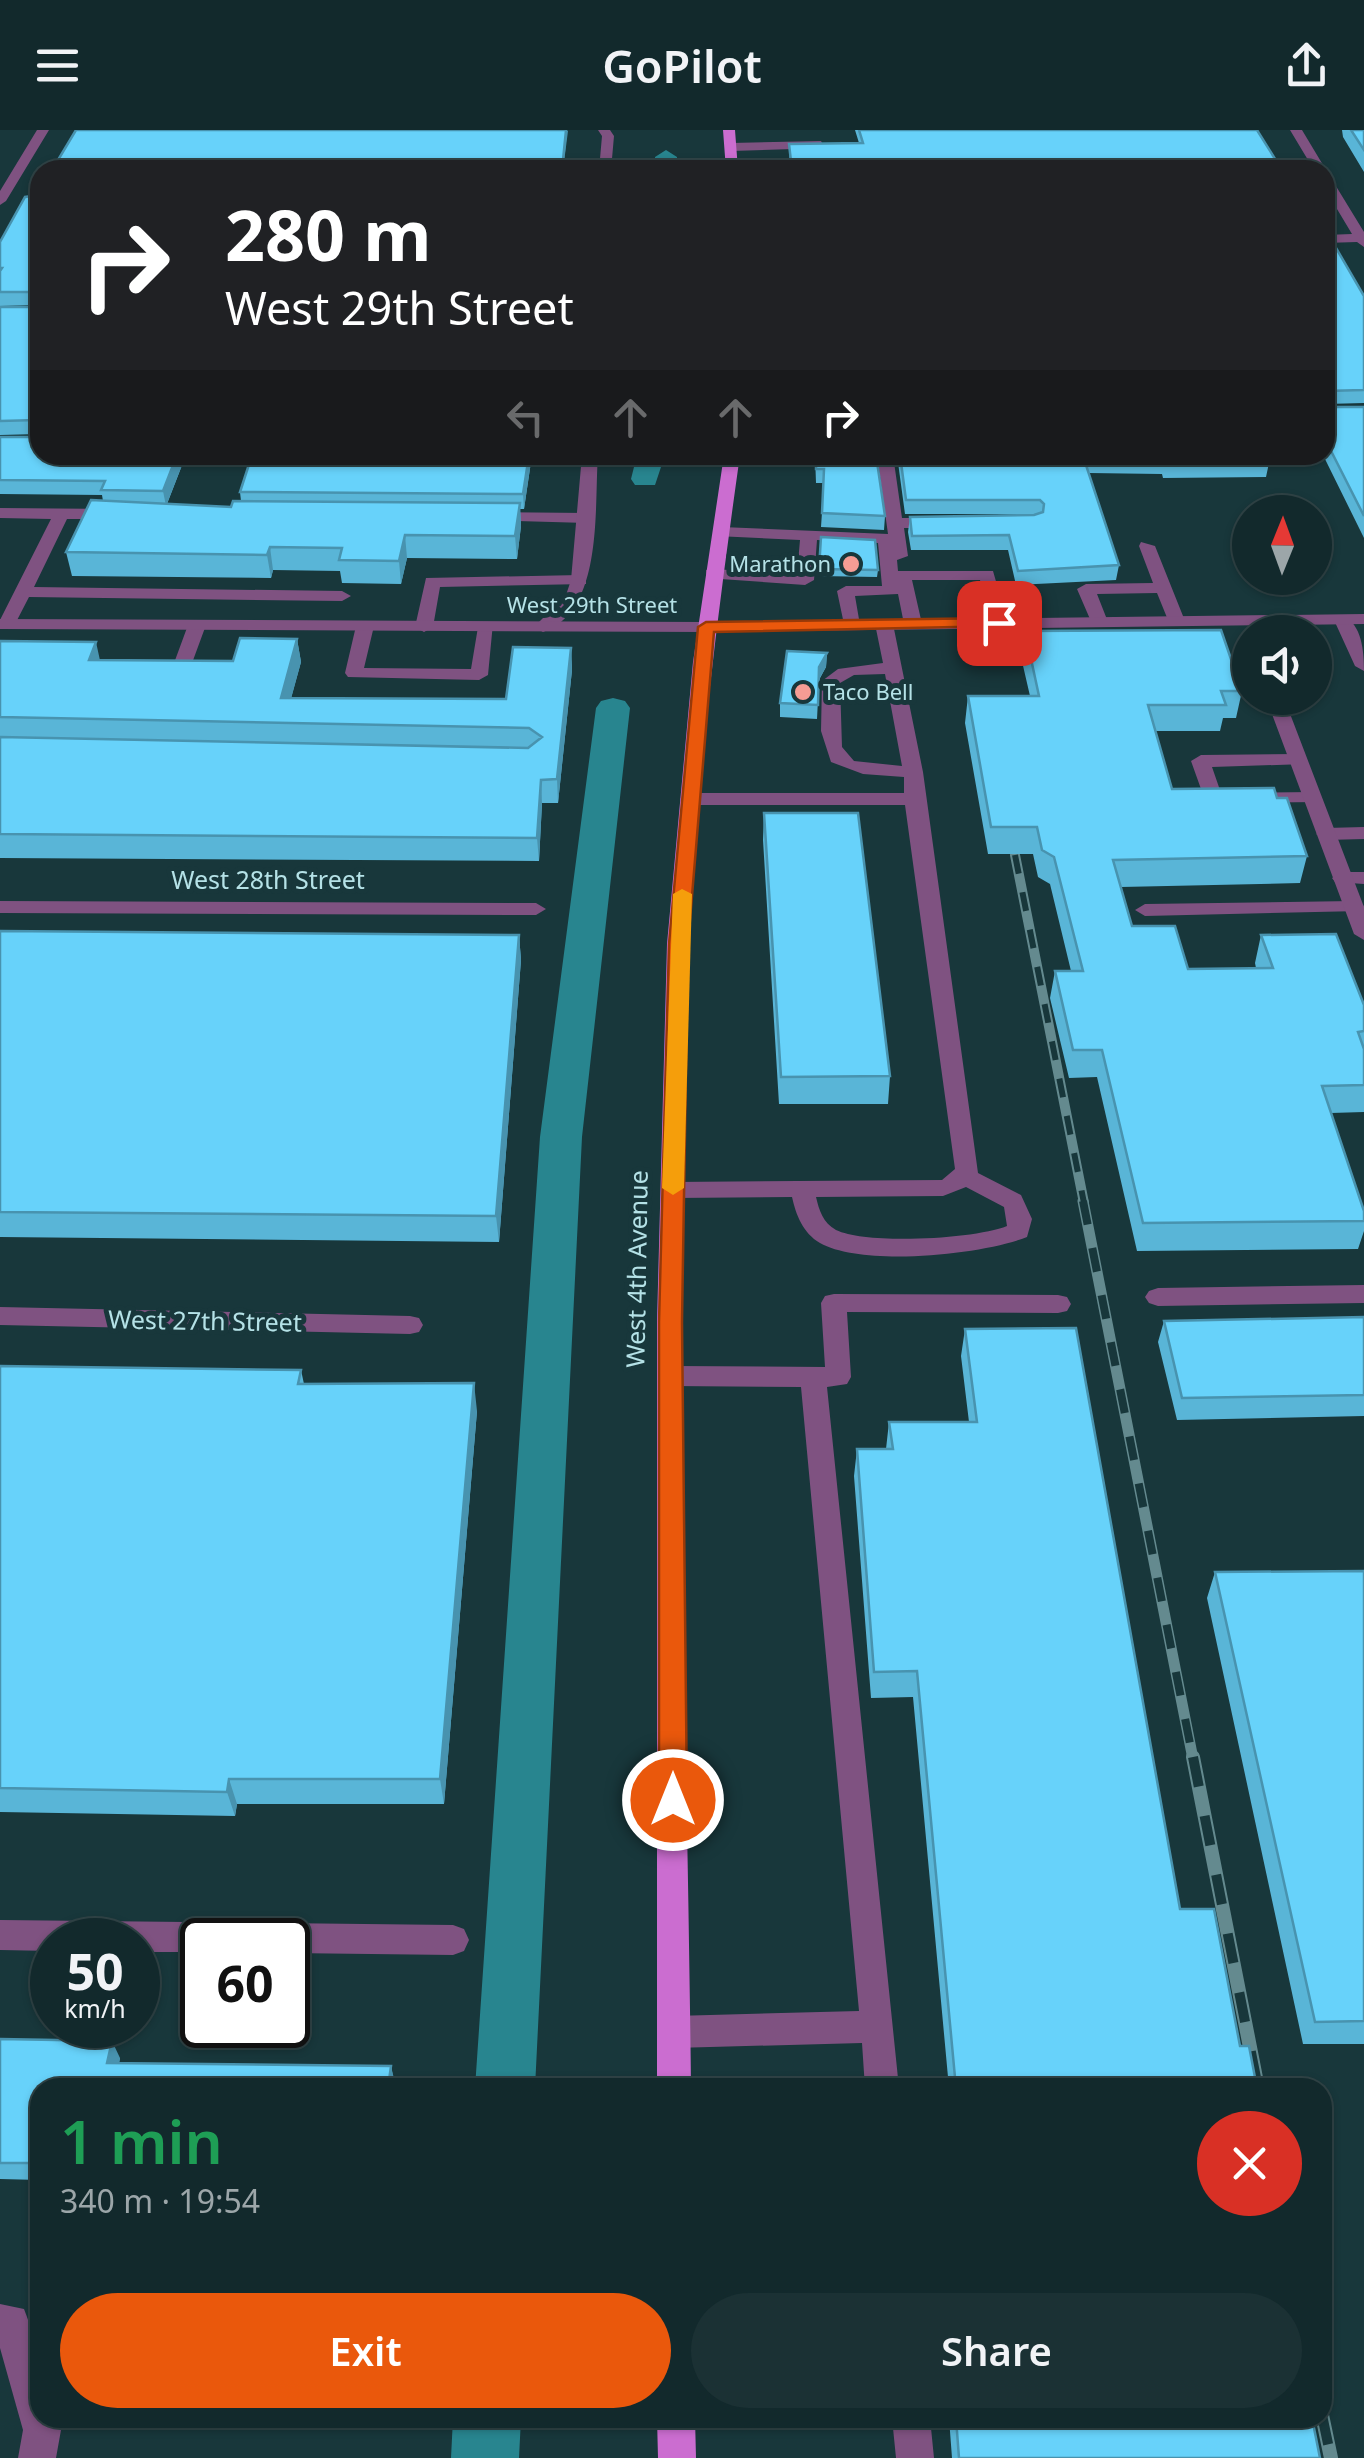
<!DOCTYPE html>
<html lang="en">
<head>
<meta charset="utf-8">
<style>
  body { margin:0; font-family:"Noto Sans",sans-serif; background:#1b3134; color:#f1f3f6; height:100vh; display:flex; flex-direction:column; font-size:38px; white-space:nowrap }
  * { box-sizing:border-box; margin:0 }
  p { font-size:32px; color:#9ca6a9 }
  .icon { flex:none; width:55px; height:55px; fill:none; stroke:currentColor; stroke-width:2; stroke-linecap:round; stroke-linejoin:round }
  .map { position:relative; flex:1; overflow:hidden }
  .panel { position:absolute; left:30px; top:1948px; width:1302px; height:350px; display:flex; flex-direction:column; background:#12292c; border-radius:30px; box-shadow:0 2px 8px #0004,0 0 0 2px #314548 }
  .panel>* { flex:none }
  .banner { position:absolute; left:30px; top:30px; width:1305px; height:305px; border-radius:30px; box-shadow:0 2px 8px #0004,0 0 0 2px #314548; background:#202124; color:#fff; overflow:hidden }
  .needle { width:65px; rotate:1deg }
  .buttons { position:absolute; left:1232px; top:365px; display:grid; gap:20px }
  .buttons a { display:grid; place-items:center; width:100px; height:100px; border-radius:50%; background:#12292c; box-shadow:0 2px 8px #0004,0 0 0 2px #314548; font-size:50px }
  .speed { position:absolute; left:30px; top:1788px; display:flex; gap:20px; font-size:50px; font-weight:700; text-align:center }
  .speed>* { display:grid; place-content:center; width:130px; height:130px; border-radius:50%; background:#12292c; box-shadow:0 2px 8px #0004,0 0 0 2px #314548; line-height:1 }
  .speed small { font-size:25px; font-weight:400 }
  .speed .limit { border:5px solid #111; border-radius:15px; background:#fff; color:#111 }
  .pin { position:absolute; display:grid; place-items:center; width:85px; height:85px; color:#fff; margin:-42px; border-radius:20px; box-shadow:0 5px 15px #0006 }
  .me { position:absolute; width:110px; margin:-55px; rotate:0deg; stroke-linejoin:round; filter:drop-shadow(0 0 8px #0008) }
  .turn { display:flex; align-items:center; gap:35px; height:210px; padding:0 30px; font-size:45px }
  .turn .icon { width:130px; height:130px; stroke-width:2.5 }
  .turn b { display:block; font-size:70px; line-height:85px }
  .lanes { display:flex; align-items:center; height:95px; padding:0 30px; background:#0003; justify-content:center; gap:50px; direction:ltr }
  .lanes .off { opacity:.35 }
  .round { display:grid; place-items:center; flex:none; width:105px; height:105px; border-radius:52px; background:#1b3134 }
  .overview { display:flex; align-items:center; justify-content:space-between; height:170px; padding:0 30px }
  h1 { font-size:60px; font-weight:600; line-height:75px; color:#1e9e55 }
  .action { display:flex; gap:20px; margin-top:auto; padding:20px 30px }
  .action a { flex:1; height:115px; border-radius:60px; background:#ea580c; color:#fff; font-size:40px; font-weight:600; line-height:115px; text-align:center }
  .action a+a { background:#1b3134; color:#f1f3f6 }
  header { display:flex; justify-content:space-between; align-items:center; height:130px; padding:0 30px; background:#12292c; font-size:45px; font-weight:600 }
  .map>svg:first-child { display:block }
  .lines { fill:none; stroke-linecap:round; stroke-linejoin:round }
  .canal { fill:#28858f; fill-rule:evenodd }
  .service { fill:#7f5281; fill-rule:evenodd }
  .minor { fill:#7f5281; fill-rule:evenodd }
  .tertiary { fill:#7f5281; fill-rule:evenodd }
  .primary { fill:#cb6dd0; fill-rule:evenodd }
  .rail-far2-casing { stroke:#648a8f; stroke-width:10 }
  .rail-far1-casing { stroke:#648a8f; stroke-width:11 }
  .rail-casing { stroke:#648a8f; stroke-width:14 }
  .rail-far2 { stroke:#18373b; stroke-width:6; stroke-dasharray:19; stroke-linecap:butt }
  .rail-far1 { stroke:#18373b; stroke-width:8; stroke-dasharray:24; stroke-linecap:butt }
  .rail { stroke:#18373b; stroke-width:10; stroke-dasharray:30; stroke-linecap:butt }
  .wall { fill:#59b5d7 }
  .shaded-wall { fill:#4893af }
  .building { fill:#67d2fa; stroke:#4893af; stroke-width:2.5 }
  .route { fill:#ea580c; stroke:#983908; stroke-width:2.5 }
  .slow { fill:#f59e0b }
  .poi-dot { fill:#f59c94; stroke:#18373b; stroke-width:4 }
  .labels { text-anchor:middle; stroke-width:10; stroke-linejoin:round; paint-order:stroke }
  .far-poi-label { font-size:22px; fill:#b5e2e7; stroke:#18373b; text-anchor:end }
  .far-street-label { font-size:22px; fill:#b5e2e7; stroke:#18373b }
  .street-label { font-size:25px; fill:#b5e2e7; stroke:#18373b }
</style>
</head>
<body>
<header><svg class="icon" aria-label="menu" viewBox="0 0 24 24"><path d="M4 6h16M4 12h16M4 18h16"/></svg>GoPilot<svg class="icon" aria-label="share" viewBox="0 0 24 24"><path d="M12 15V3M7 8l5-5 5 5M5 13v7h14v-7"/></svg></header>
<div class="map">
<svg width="1364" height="2328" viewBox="0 0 1364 2328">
  <rect width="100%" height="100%" fill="#18373b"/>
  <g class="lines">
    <!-- canal -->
    <path class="canal" d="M666,20L677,27V40H655V27Z
      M637,325H665L655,355H635L631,349Z
      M613,568L625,571L630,578L582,1007L535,1958H475L540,1007L596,578L601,571Z
      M453,2288H521L519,2328H451Z"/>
    <!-- service -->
    <path class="service" d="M821,11L825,18L731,21L725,17L731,13Z
      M877,325H893L902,388H942L950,393L942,398H904L908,426L897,430L898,441H993L1008,493L1005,497L990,493L980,450H912L922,494L919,498L904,494L898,464L855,466L860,495L845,499L837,461L846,456H882L878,413L817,410L814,450L805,455L706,448V440L712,439L797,444L800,410L716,406L714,402L722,397L888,404Z
      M0,378L116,379L124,384L116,389H67L34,457L342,461L351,466L342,471L29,467L13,498H1L0,490L51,389L0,388Z
      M486,382L587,383L595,388L587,393L480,390L478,387Z
      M1141,412L1155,416L1185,491L1170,495L1157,463L1097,464L1108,492L1093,496L1077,459L1086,454L1153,453L1139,416Z
      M580,445L586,446V454L440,457L433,497L424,502L415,497L426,448Z
      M1343,485C1362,495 1364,521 1364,541L1355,536L1334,490Z
      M884,489L893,494L923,642L978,1043L1021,1065L1032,1089L1027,1107C982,1125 862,1137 820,1113C803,1103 796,1085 792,1067L673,1068L661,1060L673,1052L942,1050L955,1039L905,675H690L680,669L690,663H904V647L863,644L831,632L821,601L822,551L838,539L883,533L875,494ZM885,544L902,636L854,631L842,617L840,553L854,545ZM966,1057L1004,1077L1007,1096C975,1109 867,1115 836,1100C823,1093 819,1080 816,1067L943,1066Z
      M197,490L206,495L188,544L185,548H173L170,544L188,495Z
      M365,491L374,496L364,538L471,539L478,497L493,493L488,545L479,550L348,547L345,543L356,496Z
      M1298,624L1305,626V634L1212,637L1221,663L1313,662L1320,664V672L1206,673L1191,631L1201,625Z
      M1364,697V709L1326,710L1316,704L1326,698Z
      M1342,742H1364V754L1335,752L1332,748Z
      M1354,771L1364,776L1361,781L1145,786L1135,780L1145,774Z
      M1364,1155V1173L1158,1176L1149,1173L1145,1167L1149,1161L1158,1158Z
      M834,1164L1058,1165L1067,1167L1071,1174L1067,1181L1058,1183L847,1182L851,1247L847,1254L827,1257L899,1958H865L862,1913L674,1918L662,1913L657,1902L662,1891L674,1886L859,1881L801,1257L671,1256L662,1253L658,1246L662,1239L671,1236L825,1237L821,1173L825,1166Z
      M892,2288H930L934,2328H896Z"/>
    <!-- minor -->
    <path class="minor" d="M37,0H49L6,71L0,75V61Z
      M598,0H610L614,6L611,40H599L602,6Z
      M1290,0H1302L1326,40L1325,42L1314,40Z
      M1325,44L1331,48L1364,102V117L1357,112L1325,113V105L1352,104L1325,59Z
      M582,325H598C594,378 604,481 543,502L534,497L566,465L571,450Z
      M1266,568H1284L1364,777V810L1354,804Z
      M0,771L536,773L546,779L536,785L0,783Z
      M0,1177L410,1186L419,1188L423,1195L419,1202L410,1204L0,1195Z
      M0,1790L453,1795L464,1799L469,1810L464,1821L453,1825L288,1823V1810H202V1822H138V1810H52V1821L0,1820Z
      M0,2174L24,2179C39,2216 40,2248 40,2288H57L61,2300L56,2328H18L23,2300L0,2218Z"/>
    <!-- tertiary -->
    <path class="tertiary" d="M1364,484V494L706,502L0,499V489L706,492Z"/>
    <!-- primary -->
    <path class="primary" d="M723,0H735L738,40H726Z
      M724,325H740C717,488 696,651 689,815C672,1195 687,1577 691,1958H657V1192L667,814L693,532Z
      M657,2288H695L696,2328H658Z"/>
    <defs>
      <path id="rail-far2" d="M1015,725L1084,1073"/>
      <path id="rail-far1" d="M1083,1071L1193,1629"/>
      <path id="rail" d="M1193,1627L1258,1958
        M1322,2285L1331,2328"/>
    </defs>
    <!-- rail-far2 casing -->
    <use href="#rail-far2" class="rail-far2-casing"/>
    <!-- rail-far1 casing -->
    <use href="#rail-far1" class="rail-far1-casing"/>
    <!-- rail casing -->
    <use href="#rail" class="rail-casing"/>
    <!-- rail-far2 -->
    <use href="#rail-far2" class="rail-far2"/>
    <!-- rail-far1 -->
    <use href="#rail-far1" class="rail-far1"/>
    <!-- rail -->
    <use href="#rail" class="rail"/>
  </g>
  <!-- wall -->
  <path class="wall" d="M855,0H1257L1282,40H790L789,14L859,13Z
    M1342,0H1364V42L1343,7Z
    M40,45V325H186L167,374L231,377L241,371L240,362L532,325L524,379H520L521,396L517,429L407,428L401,454L342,453L340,441L273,440L271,448L72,446L66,422L103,371L102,365L0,364V307H37L40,304L0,305V177H37L39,175L0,176V112L40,67L37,65L34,52Z
    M1325,99L1364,166V273L1326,274L1328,277H1364V408L1323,325H1325Z
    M815,325H876L885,386L884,400L821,397L824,353H816Z
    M897,325H1265L1269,333L1266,347L1163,348L1162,344L1089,343L1119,435L1116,450L1016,455L1008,420H911L908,402L910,387L1037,384H905Z
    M821,407L878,440L877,447L819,446Z
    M1025,501L1242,561L1236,588H1223L1220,601H1155L1172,659L1277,668L1307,726L1300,753L1121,757L1132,796L1188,839L1256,838L1255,833L1261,805L1364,875V982L1331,983L1364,1081V1101L1358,1119L1137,1121L1097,947L1069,948L1050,868L1055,841H1071L1050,754L1038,747L1033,724H988L965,593L968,566H1030L1021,527Z
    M297,509L301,532L291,568L506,569L571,518L572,540L558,673H542L539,731L0,728V511L100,530L233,531Z
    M827,523L826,537L819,550L817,589L780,587V573Z
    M764,683L890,946L888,974H779L763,710Z
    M0,801L519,805L521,830L499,1112L0,1107Z
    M1364,1187V1286L1177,1290L1158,1212L1164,1191Z
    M965,1199L1180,1779L1240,1916L1257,1958H949L913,1567L871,1568L854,1346L857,1319H886L889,1292H969L961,1226Z
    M0,1236L301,1240L304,1254L477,1281L444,1674H237L235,1686L0,1682Z
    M1364,1441V1914H1303L1207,1468L1215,1442Z
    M0,1909L120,1928L119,1933L391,1936L395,1958H40V2050L0,2049Z
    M949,2288H1312L1320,2328H952Z"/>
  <!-- shaded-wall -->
  <path class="shaded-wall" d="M566,0L568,1L563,40H562Z
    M177,325H186L166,376L163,361Z
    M529,325H532L524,379L523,364Z
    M520,373L521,396L517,429L515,406Z
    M405,405L407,428L401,454L399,431Z
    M270,417L273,440L271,448L267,425Z
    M297,509L301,532L285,591L281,568Z
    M96,512L101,535L89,530Z
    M571,518L572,540L558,673L557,649Z
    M827,523L826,537L818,551L819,537Z
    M541,650L542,673L539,731L537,708Z
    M519,805L521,830L499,1112L496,1086Z
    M474,1253L477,1281L444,1674L440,1649Z
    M229,1649L237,1674L235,1686L227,1662Z
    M112,1911L120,1928L116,1951L107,1933Z
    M391,1936L395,1953V1958H388Z"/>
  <!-- building -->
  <path class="building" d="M76,0H566L562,40H52Z
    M859,0H1257L1282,40H792L789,14L863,13Z
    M1351,0H1364V20Z
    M39,45H40V55L34,52Z
    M40,65V171L37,162H0V141L2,138H0V112L25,67Z
    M1325,99L1364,166V260L1325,261V266Z
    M40,174V302L37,290L0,291V177H37Z
    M1325,274L1328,277H1364V386L1325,309Z
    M40,304V325H177L163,361L101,360L105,351L0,350V307H37Z
    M252,325H529L523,364L240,362Z
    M816,325H876L885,386L822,383L824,339H816Z
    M900,325H1265L1269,333L1166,334L1164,330L1084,329L1119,435L1018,441L1009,405L912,406L910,387L1034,385L1043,382L1044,374L1040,370H906Z
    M91,370L231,377L233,371L520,373L515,406L405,405L399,431L339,430L342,418L270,417L267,425L66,422Z
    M821,407L875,410L878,440L819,439Z
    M1221,500L1242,561H1221L1226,575H1148L1172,659L1274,658L1277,668H1287L1307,726L1113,730L1132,796H1175L1188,839L1273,838L1261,805L1336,804L1364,875V901L1358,902L1364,919V955L1322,956L1364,1081V1091L1143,1093L1102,920H1073L1055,841H1083L1054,727L1042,720L1037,697H991L968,566H1039L1025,501Z
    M240,508L297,509L281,568L506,569L513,517L571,518L557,649L541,650L537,708L0,704V607L528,618L542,607L529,598L0,587V511L96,512L89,530L233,531Z
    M787,521L827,523L819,537L818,575L780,573Z
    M764,683H858L890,946L781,947Z
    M0,801L519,805L496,1086L0,1082Z
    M1364,1187V1265L1182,1268L1164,1191Z
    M1076,1198L1180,1779H1214L1240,1916H1249L1257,1958H956L917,1541L874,1542L857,1319H893L889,1292H977L965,1199Z
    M0,1236L301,1240L298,1254L474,1253L440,1649H229L227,1662L0,1658Z
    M1364,1441V1891L1315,1892L1215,1442Z
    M0,1909L112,1911L107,1933L391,1936L388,1958H40V2033H0Z
    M956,2288H1312L1320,2328H959Z"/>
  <!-- route -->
  <path class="route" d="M999,488L1005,490V496L714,502L688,814L682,1192L687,1670L683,1679L673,1683L663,1679L659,1670V1192L669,814L698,497L706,492Z"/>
  <!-- slow -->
  <path class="slow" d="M682,759L692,764L684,1058L673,1065L662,1058L673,764Z"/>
  <!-- markers -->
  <g class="poi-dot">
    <circle cx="851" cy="434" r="10"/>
    <circle cx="803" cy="562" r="10"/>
  </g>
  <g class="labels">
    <!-- far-poi labels -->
    <g class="far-poi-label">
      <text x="831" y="442">Marathon</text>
      <text x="823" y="570" text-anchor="start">Taco Bell</text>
    </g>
    <!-- far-street labels -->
    <g class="far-street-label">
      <text x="592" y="483">West 29th Street</text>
    </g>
    <!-- street labels -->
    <g class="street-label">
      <text x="268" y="759">West 28th Street</text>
      <text transform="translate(637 1139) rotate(-89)" y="9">West 4th Avenue</text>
      <text transform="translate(205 1191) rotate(1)" y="9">West 27th Street</text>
    </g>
  </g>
</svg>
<div class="buttons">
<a><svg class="needle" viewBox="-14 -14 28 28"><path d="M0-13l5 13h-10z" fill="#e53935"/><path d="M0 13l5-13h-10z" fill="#9ca6a9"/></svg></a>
<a><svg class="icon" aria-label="sound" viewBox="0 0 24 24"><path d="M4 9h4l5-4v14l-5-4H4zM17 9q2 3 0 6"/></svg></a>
</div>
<div class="speed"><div>50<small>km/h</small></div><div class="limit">60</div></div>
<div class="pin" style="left:999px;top:493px;background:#d93025"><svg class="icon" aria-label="arrive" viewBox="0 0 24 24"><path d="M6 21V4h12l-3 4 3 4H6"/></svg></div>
<svg class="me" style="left:673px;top:1670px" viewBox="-20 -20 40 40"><circle r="17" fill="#ea580c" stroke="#fff" stroke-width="3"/><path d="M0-11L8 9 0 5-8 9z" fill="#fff"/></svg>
<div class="banner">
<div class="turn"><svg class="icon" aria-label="right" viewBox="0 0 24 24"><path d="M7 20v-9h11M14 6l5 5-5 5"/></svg><div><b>280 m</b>West 29th Street</div></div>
<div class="lanes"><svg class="icon off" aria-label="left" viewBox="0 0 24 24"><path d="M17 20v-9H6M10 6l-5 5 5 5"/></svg><svg class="icon off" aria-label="ahead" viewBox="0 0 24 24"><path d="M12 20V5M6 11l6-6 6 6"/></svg><svg class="icon off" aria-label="ahead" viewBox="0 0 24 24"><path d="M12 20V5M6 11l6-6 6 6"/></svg><svg class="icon" aria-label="right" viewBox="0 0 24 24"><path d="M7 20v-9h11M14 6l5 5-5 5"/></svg></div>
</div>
<section class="panel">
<div class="overview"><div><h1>1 min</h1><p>340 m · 19:54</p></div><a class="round" style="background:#d93025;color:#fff"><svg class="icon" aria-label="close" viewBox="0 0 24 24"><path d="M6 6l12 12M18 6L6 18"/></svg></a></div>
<div class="action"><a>Exit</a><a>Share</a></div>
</section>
</div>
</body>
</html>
